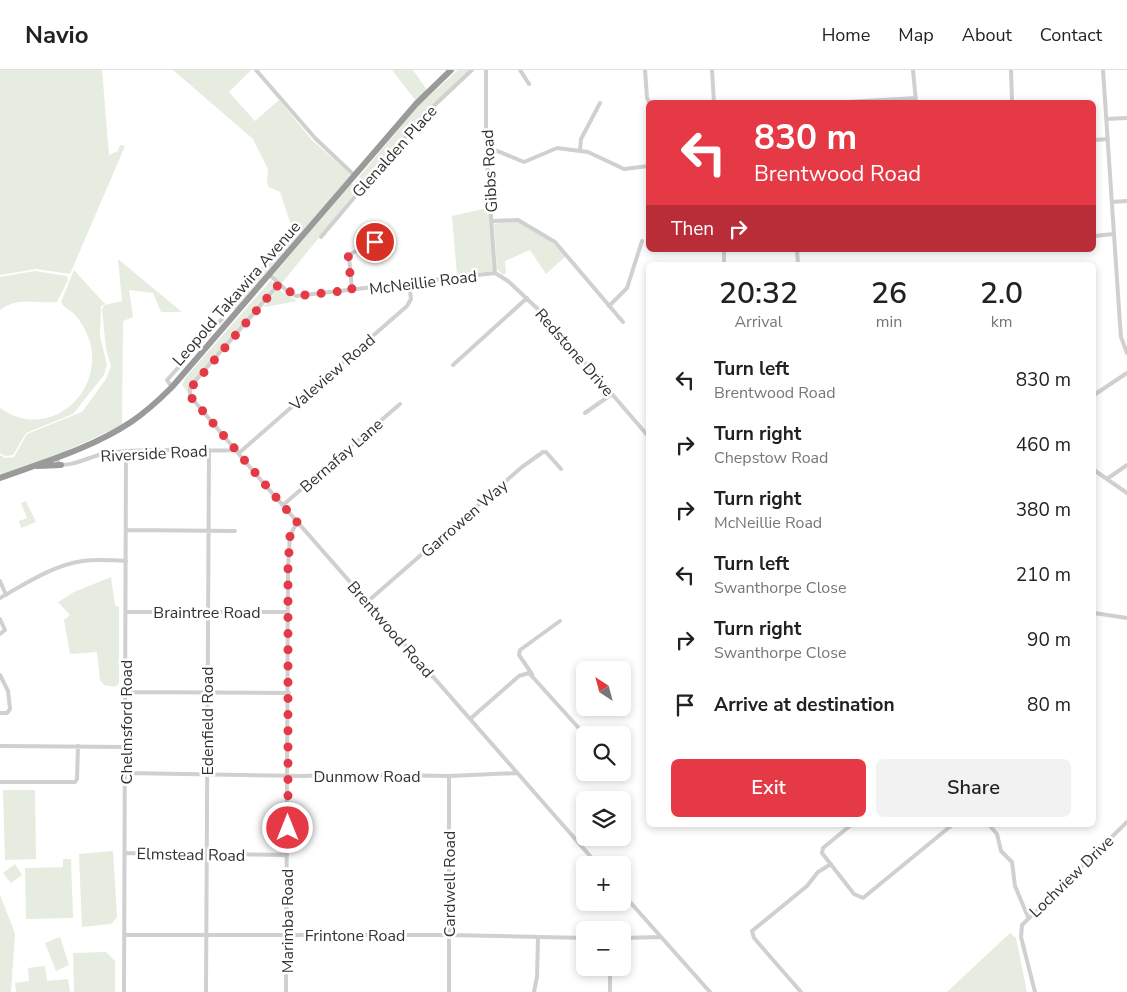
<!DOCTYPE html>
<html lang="en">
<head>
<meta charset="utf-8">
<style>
  body { margin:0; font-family:"Nunito Sans",sans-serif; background:#f2f2f2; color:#222; height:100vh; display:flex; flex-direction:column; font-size:19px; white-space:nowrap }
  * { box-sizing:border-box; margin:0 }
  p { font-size:16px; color:#767676 }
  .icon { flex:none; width:28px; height:28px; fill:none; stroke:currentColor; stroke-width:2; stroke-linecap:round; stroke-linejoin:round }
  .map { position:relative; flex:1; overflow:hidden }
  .drawer { position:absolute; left:646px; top:192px; width:450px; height:565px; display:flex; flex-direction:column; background:#fff; border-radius:8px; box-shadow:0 2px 8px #0003 }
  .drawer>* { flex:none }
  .hud { position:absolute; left:646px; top:30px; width:450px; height:152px; border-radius:8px; box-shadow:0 2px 8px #0003; background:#e63946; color:#fff; overflow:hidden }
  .needle { width:32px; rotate:324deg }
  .tools { position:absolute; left:576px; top:591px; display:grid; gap:10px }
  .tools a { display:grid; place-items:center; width:55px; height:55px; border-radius:8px; background:#fff; box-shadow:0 2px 8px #0003; font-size:25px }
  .pin { position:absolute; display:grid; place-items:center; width:42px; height:42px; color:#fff; margin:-21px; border:2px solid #fff; border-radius:50%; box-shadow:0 1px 5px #0007 }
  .me { position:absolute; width:55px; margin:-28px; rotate:0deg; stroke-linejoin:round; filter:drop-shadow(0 0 4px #0008) }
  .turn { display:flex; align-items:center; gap:18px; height:105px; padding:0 25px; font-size:22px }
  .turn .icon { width:65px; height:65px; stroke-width:2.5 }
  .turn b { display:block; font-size:35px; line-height:42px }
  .then { display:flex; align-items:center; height:48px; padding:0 25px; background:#0003; gap:10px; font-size:19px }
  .eta { display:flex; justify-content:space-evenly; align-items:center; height:85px; text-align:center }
  .eta b { font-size:30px; font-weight:600; line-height:35px }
  .cta { display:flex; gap:10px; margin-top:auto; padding:10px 25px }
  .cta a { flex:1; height:58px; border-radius:8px; background:#e63946; color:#fff; font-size:20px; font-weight:600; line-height:58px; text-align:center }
  .cta a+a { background:#f2f2f2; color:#222 }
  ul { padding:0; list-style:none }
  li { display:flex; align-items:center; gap:15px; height:65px; padding:0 25px }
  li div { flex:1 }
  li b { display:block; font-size:19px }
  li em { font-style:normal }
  header { display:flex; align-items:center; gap:30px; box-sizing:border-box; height:70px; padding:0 25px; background:#fff; border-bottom:1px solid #e0e0e0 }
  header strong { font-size:24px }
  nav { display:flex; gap:28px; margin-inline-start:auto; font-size:18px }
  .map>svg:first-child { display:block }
  .green { fill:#e6ecdf }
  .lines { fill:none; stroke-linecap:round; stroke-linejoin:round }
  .minor { stroke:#d0d0d0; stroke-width:4 }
  .highway { stroke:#9a9a9a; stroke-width:6 }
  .route { stroke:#e63946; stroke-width:9; stroke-dasharray:0 16.2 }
  .labels { text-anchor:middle; stroke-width:5; stroke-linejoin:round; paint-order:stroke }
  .street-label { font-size:16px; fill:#333; stroke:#fff }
</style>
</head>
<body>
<header>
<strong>Navio</strong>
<nav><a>Home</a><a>Map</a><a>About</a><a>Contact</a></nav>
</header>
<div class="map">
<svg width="1127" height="922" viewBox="0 0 1127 922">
  <rect width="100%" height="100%" fill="#fff"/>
  <!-- green -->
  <path class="green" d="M0,0H102L109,85L118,81L120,75L125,76L70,204L36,199L0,205Z
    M173,0H251L229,22L255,51L279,30L312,70L349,103L350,106L237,240L228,237L292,158L280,122L269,117L267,112L268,99L253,69Z
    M392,0H413L427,20L416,31Z
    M458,0H471L424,44L362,116L355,112L417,37Z
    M351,114H354L358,120L281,214L274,207V204Z
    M487,138L490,139L493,201L457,205L452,146Z
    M509,150C530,153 552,171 566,186L546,204L530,180L505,191L506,203L503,205L497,199L494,154Z
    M118,189L182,242H161L153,223L129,220L133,247L123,251L122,355L68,380L0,406V385L5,388L14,387L27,364L82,342L106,309L111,296L106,279L102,239L104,235L122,231Z
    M74,200L105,234L101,236L100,266L107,295L104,305L73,344L26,363L13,385L5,386L0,383V338C46,371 101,328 91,276C88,264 81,250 72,242C68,239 63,237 61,232Z
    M35,201L67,206L68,210L57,232C38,234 18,226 0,240V207Z
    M271,210L276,215L188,323L182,315L186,307Z
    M278,219L297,231L265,237L264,236Z
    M26,431L36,452L21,458L19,451L27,448L21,433Z
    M111,507L115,535L119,537V613L115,617L104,615L100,610L97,582L70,584L64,550L70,545L58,532L74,522Z
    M3,720H35L36,789L5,790Z
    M113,781L117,847L111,854L82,857L79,784Z
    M63,789H71L73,848L26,849L25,798L63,797Z
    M15,794L22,805L11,813L3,803Z
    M0,825L15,863L11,922H0Z
    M1010,863L1016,868L1027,922H947Z
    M60,867L69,895L56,901L45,873Z
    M106,882L115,891V922H74L73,883Z
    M45,896L47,911L68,909L70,922H16L15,913L29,911L28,898Z"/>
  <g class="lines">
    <!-- minor -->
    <path class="minor" d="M256,0L315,68L354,105
      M486,0V78L495,203
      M520,0L529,14
      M645,0L647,28L649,32
      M712,0L714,32
      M913,0L916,32
      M1011,0L1012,31
      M1103,0L1120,254L1121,267L1127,283
      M847,32L916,28
      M1106,49L1127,48
      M1094,70L1108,69
      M486,78H490L524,92L557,78L588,82L624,99L649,96
      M580,80L581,69L600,33
      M1112,132L1127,131
      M492,151L518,150L555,172L623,252
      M1094,166L1114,164
      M321,167L424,45L472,0
      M724,180V195
      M797,180L798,195
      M495,203L508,211L541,242L649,367
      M270,205L287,221L296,226L495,203
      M279,214L190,317V326L265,415L598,795
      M352,220L349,187L352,183L375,172
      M609,236L627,218L642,171
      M453,295L527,228
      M172,317L167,310L223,248
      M1094,325L1127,303
      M585,343L612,324
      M239,383L407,236L411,229L409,213
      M56,387L59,394C70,398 93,385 107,383C149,377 194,382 237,380
      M1094,400L1127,423
      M1107,409L1127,395
      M283,435L400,334
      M127,460L235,461
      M0,511L6,525
      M0,528C25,514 53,495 83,491C97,489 112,490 126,491
      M367,532L522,397L543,382H546L561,399
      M126,542H288
      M1094,543L1127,548
      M649,545V551
      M0,549L5,560L0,564
      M532,604L519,585L520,580L560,551
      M0,605L8,621L10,639L7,643H0
      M126,622L289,623
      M470,649L519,606L529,603L585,665
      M0,676L126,677
      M126,703L304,706L355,704L366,707L381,705L449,706L517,703
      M0,712H75L77,709L78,676
      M851,755L823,778L822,783L854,824L863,828L952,755
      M989,755L997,764L1001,781L1012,792L1015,816L1028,847
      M125,783L287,785
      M622,823L710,922
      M125,865H449L585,868
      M622,868L661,867
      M124,922L126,382
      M206,922L209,380
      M286,922L288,497L290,466L297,452
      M449,922V706
      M534,922L537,907L538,867
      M610,922V898
      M801,922L754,868L752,861L807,816L818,802L831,794
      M1035,922L1021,867L1022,855L1127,752"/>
    <!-- highway -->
    <path class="highway" d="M37,396L61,395
      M0,408C44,392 92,378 131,352C146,342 159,330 172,317L416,34L451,0"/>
  </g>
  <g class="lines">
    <!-- route -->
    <path class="route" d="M288,758V497L290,466L297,452L190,326L189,320L279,214L296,226L352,220L348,187L352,183L375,172"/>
  </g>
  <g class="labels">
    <!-- street labels -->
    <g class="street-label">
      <text transform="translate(394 81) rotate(-48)" y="6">Glenalden Place</text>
      <text transform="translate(489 101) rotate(-93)" y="6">Gibbs Road</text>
      <text transform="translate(423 212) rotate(-7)" y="6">McNeillie Road</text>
      <text transform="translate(236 223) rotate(-49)" y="6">Leopold Takawira Avenue</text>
      <text transform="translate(575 282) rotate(49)" y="6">Redstone Drive</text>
      <text transform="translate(332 302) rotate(-41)" y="6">Valeview Road</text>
      <text transform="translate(154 383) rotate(-3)" y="6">Riverside Road</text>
      <text transform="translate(341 385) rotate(-41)" y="6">Bernafay Lane</text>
      <text transform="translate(464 448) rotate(-41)" y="6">Garrowen Way</text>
      <text x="207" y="548">Braintree Road</text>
      <text transform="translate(391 559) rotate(49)" y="6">Brentwood Road</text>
      <text transform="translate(207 651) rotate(-90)" y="6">Edenfield Road</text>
      <text transform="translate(126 652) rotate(-90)" y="6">Chelmsford Road</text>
      <text x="367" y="712">Dunmow Road</text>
      <text transform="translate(191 784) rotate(1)" y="6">Elmstead Road</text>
      <text transform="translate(1071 806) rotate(-44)" y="6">Lochview Drive</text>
      <text transform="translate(449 814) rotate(-90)" y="6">Cardwell Road</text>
      <text transform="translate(287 851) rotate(-90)" y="6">Marimba Road</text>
      <text x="355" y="871">Frintone Road</text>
    </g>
  </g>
</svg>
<div class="tools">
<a><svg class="needle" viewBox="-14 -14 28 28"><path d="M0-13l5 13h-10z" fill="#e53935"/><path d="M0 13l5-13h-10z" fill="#767676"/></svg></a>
<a><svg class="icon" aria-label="search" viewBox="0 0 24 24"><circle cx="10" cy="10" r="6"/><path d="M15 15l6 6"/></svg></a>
<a><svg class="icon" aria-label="layers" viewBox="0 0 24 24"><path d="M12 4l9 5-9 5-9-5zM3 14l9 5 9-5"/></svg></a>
<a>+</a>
<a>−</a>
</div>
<div class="pin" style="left:375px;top:172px;background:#d93025"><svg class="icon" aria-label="arrive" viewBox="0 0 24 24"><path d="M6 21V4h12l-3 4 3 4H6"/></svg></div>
<svg class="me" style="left:288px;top:758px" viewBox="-20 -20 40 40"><circle r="17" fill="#e63946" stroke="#fff" stroke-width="3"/><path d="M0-11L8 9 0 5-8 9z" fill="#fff"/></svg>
<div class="hud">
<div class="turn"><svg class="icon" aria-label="left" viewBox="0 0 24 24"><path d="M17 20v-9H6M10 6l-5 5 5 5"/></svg><div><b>830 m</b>Brentwood Road</div></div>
<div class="then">Then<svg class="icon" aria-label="right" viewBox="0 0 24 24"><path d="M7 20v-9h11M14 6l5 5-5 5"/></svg></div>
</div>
<section class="drawer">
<div class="eta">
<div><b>20:32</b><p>Arrival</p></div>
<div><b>26</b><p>min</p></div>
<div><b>2.0</b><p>km</p></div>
</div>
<ul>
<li><svg class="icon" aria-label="left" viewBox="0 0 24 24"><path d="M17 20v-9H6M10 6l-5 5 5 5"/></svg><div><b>Turn left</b><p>Brentwood Road</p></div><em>830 m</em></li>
<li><svg class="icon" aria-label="right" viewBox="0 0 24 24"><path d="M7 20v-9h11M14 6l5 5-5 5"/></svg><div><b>Turn right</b><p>Chepstow Road</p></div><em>460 m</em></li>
<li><svg class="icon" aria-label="right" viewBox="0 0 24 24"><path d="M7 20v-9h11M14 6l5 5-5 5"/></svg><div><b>Turn right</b><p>McNeillie Road</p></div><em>380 m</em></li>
<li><svg class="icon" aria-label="left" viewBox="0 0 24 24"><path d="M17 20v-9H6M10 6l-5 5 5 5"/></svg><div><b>Turn left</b><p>Swanthorpe Close</p></div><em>210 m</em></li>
<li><svg class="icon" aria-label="right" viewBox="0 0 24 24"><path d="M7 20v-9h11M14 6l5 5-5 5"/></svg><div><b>Turn right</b><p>Swanthorpe Close</p></div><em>90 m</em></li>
<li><svg class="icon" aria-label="arrive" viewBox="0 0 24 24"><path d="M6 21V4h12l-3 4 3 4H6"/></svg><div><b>Arrive at destination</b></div><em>80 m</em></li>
</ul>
<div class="cta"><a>Exit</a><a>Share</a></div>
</section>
</div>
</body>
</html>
